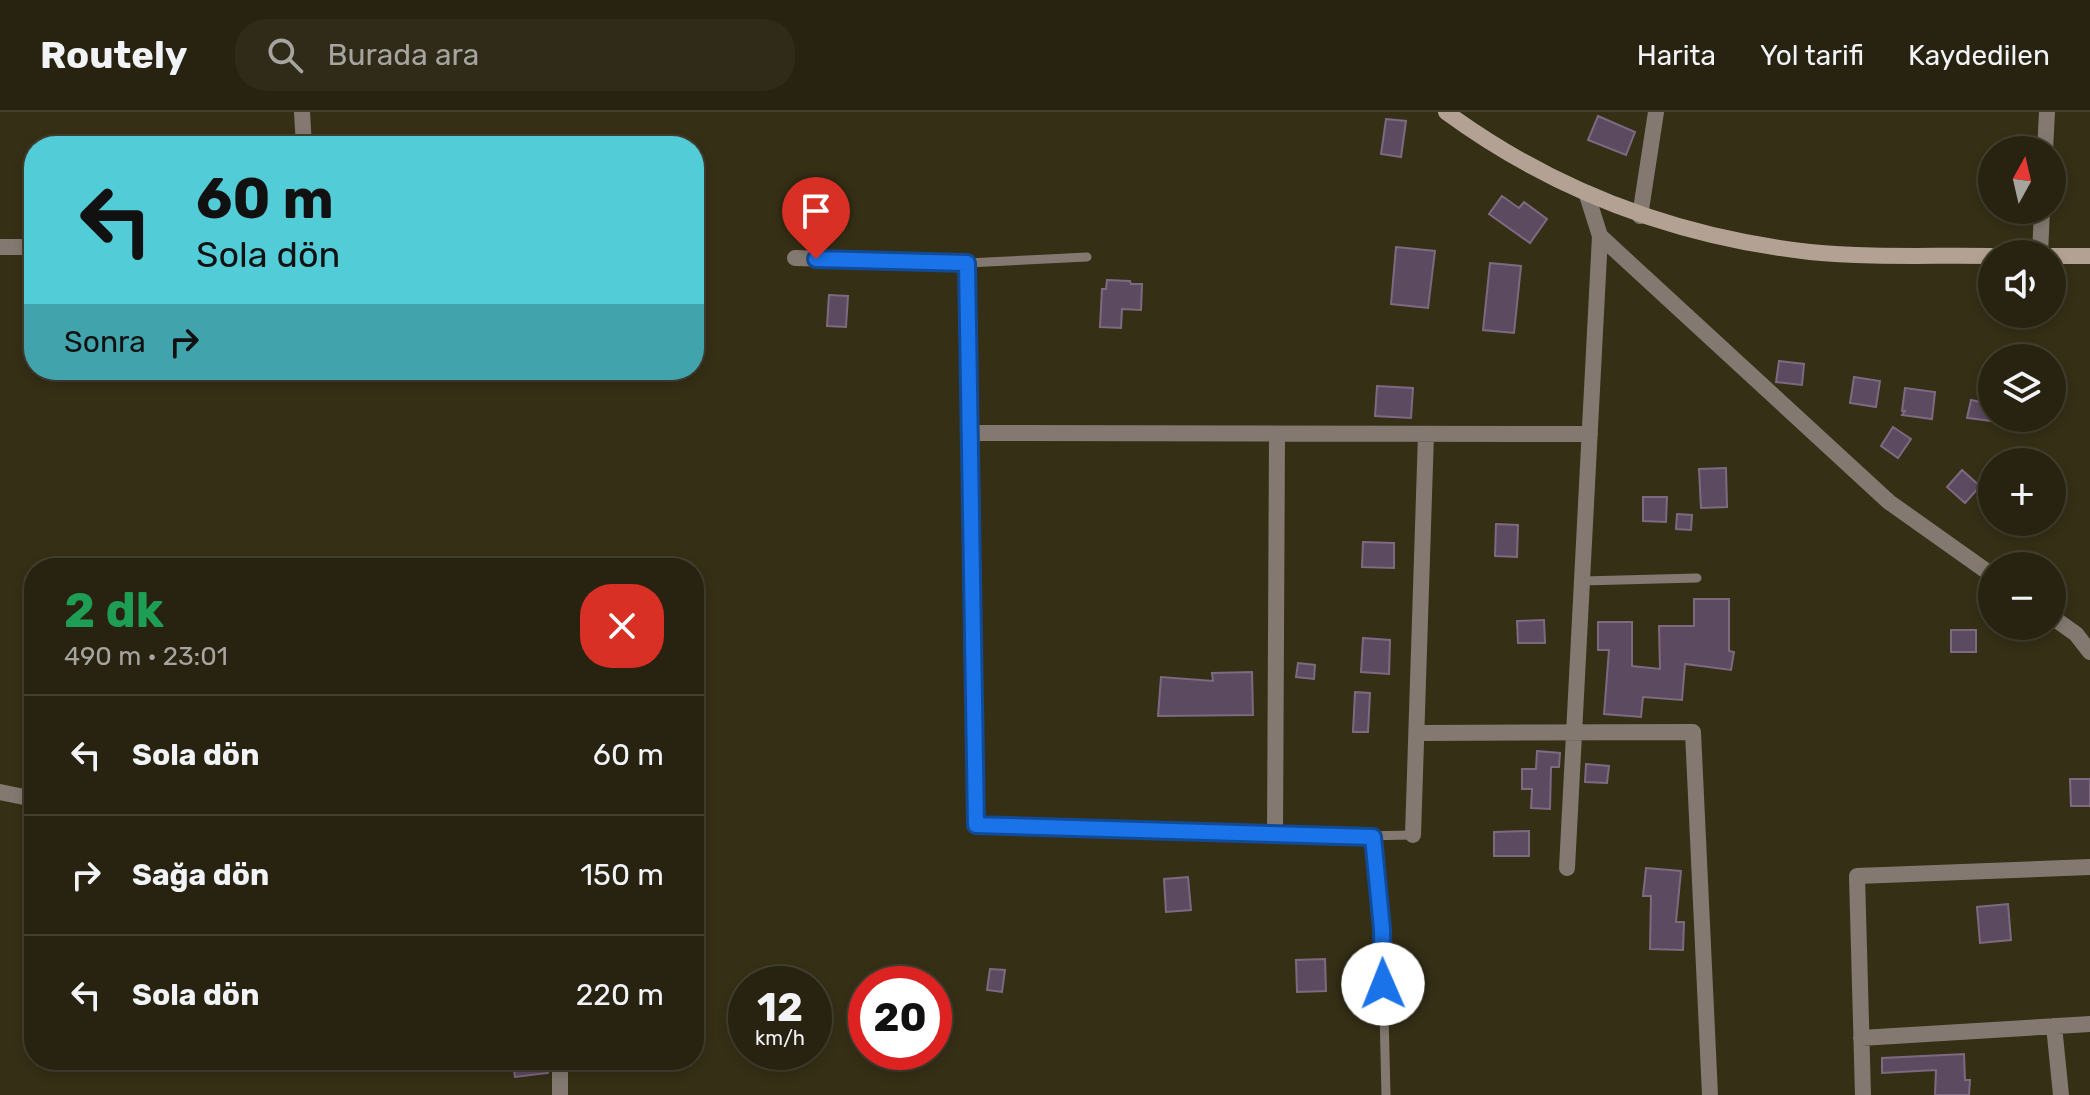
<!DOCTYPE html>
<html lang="tr">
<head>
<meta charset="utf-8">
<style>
  body { margin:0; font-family:Rubik,sans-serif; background:#302b19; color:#f1f3f6; height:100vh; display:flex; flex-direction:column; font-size:30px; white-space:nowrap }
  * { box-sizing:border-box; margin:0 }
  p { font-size:26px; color:#a5a49f }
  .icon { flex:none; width:44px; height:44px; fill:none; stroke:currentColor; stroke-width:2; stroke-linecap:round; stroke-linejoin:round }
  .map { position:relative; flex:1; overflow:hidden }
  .details { position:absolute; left:24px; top:446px; width:680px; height:512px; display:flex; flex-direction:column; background:#282310; border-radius:32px; box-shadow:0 4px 12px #0003,0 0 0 2px #444030 }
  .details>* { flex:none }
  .hud { position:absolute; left:24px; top:24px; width:680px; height:244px; border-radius:32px; box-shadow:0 4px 12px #0003,0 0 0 2px #444030; background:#52ccd6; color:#111; overflow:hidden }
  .needle { width:52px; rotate:8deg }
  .tools { position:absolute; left:1978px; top:24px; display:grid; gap:16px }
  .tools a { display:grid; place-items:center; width:88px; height:88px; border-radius:50%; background:#282310; box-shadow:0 4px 12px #0003,0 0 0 2px #444030; font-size:40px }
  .speed { position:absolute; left:728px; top:854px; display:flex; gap:16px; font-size:40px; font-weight:700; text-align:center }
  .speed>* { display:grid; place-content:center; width:104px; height:104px; border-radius:50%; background:#282310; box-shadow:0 4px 12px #0003,0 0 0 2px #444030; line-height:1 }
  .speed small { font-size:20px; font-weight:400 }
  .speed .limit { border:12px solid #d22; background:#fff; color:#111 }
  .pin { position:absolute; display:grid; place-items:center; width:68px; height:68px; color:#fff; margin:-82px -34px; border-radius:50% 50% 50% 0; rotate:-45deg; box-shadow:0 0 8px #0007 }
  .pin .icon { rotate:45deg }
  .me { position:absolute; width:88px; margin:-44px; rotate:359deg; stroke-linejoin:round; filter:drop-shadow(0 0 6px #0008) }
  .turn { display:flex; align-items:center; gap:28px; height:168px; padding:0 40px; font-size:36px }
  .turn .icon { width:104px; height:104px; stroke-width:2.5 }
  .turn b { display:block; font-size:56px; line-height:68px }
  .then { display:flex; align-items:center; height:76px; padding:0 40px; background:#0003; gap:16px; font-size:30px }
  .round { display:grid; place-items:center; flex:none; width:84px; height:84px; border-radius:32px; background:#302b19 }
  .overview { display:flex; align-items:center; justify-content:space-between; height:136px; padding:0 40px }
  h1 { font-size:48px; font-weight:700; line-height:60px; color:#1e9e55 }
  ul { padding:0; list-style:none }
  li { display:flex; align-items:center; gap:24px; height:120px; padding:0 40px; border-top:2px solid #444030 }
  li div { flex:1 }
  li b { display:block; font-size:30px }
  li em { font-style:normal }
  header { display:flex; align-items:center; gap:48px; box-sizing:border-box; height:112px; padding:0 40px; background:#282310; border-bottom:2px solid #444030 }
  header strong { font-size:38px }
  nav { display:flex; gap:44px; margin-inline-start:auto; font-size:28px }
  .search { width:560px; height:72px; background:#302b19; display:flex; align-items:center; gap:20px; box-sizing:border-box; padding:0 28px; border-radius:32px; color:#a5a49f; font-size:30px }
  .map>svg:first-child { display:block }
  .building { fill:#5c4a60; stroke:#7d6a81; stroke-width:2 }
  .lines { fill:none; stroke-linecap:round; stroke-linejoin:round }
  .service { stroke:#837970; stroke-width:9 }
  .minor { stroke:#837970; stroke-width:16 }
  .secondary { stroke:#b3a294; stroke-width:16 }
  .route-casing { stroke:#114b97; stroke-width:20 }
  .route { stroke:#1a73e8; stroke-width:14 }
</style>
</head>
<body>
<header>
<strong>Routely</strong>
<div class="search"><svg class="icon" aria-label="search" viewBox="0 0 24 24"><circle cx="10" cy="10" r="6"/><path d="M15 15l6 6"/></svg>Burada ara</div>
<nav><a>Harita</a><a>Yol tarifi</a><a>Kaydedilen</a></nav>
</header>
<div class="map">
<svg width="2090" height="983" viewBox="0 0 2090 983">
  <rect width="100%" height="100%" fill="#352f16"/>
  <!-- building -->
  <path class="building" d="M1598,4L1635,20L1626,43L1588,28Z
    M1386,7L1406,9L1401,45L1381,42Z
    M1502,84L1519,96L1524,90L1547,107L1530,131L1489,102Z
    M1396,135L1435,139L1428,196L1391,192Z
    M1490,151L1521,154L1514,221L1483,218Z
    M1107,168L1130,169L1131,172H1142L1141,198L1122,197L1121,216L1100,215L1102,177H1106Z
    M829,183L848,184L846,215L827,214Z
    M1779,249L1804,252L1802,273L1776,270Z
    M1854,265L1880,269L1876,295L1850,291Z
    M1377,274L1413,276L1411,306L1375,304Z
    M1905,276L1935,280L1932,307L1902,303L1905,299H1902Z
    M1971,288L1992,292V309L1967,306Z
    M1893,315L1911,327L1898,346L1881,334Z
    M1726,356L1727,395L1701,396L1699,357Z
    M1962,358L1980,374L1965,391L1947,375Z
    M1643,385H1667L1666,410L1643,409Z
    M1677,402L1692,403L1691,418L1676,417Z
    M1496,412L1518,413L1517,445L1495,444Z
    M1363,430L1394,431V456L1362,455Z
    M1694,487H1729V539L1734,540L1731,558L1685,552L1682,588L1643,585L1641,605L1604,602L1609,538H1598V510H1632V554L1660,557L1659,514H1694Z
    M1544,508L1545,531H1518L1517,509Z
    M1951,518H1976V540H1951Z
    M1363,526L1390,528L1389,562L1361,560Z
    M1298,551L1315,553L1314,567L1296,565Z
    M1252,560L1253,603L1158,604L1161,565L1213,569L1212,561Z
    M1355,580L1370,581L1368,620H1353Z
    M1537,639L1560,641L1559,655H1551L1550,697L1531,696L1532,677H1522V657H1536Z
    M1586,652L1609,654L1607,671L1585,670Z
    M2070,667H2090V694H2071Z
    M1529,719V744H1494V720Z
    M1646,756L1681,759L1676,810H1684L1683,838L1650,837L1651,784H1643Z
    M1188,765L1191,798L1166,800L1164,767Z
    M2008,792L2011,828L1980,831L1977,795Z
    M1325,847L1326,879L1297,880L1296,848Z
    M990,857L1005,858L1002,880L987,878Z
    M1964,942L1965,968H1970L1969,983H1935L1936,958L1882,961V946Z
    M528,948H546L548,961L515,965L513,951Z"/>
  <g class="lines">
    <!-- service -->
    <path class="service" d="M967,151L1087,145
      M1582,469L1697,466
      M976,713L1308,725L1413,723
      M1373,725L1382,817L1386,983"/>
    <!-- minor -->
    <path class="minor" d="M302,0L304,34
      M2045,38L2047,0
      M1587,83L1600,124L1889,390L1992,463
      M1640,104L1656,0
      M0,135H34
      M2040,142L2042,98
      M795,146L967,151L976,713
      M971,321L1590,322
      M2052,505L2076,522L2090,540
      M1417,621L1693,620L1710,983
      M0,680L34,687
      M1413,723L1426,322
      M1275,724L1277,323
      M1567,756L1600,124
      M2054,914L2061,983
      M1861,926L2090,912
      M560,948V983
      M1863,983L1857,764L2090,755"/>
    <!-- secondary -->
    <path class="secondary" d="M1446,0C1554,79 1677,125 1810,140C1870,146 1932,143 1992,144
      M2052,144H2090"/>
  </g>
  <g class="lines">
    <defs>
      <path id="route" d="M816,147L967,151L976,713L1373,725L1382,817L1383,872"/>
    </defs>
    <!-- route casing -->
    <use href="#route" class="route-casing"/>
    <!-- route -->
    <use href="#route" class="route"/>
  </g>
</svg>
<div class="tools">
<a><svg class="needle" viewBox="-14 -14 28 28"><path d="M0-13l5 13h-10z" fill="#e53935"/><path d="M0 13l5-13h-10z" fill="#a5a49f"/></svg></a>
<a><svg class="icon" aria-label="sound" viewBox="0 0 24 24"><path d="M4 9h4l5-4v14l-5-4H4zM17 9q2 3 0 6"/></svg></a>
<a><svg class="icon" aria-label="layers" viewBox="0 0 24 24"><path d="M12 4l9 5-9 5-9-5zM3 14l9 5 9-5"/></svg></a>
<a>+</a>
<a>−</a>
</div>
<div class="speed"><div>12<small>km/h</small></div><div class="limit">20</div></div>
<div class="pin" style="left:816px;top:147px;background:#d93025"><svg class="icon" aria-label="arrive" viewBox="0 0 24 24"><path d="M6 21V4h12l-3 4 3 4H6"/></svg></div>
<svg class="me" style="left:1383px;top:872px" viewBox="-20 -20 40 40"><circle r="19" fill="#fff"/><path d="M0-13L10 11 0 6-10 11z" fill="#1a73e8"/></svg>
<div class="hud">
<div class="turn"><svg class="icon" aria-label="left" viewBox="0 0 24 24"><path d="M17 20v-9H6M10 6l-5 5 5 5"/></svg><div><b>60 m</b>Sola dön</div></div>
<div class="then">Sonra<svg class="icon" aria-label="right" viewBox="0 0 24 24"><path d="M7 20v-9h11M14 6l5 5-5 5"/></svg></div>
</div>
<section class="details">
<div class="overview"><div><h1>2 dk</h1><p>490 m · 23:01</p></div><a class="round" style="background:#d93025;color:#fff"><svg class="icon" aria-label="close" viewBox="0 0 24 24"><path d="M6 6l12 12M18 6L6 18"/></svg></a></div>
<ul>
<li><svg class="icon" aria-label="left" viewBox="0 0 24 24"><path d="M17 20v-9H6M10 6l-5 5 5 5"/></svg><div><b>Sola dön</b></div><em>60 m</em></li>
<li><svg class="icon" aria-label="right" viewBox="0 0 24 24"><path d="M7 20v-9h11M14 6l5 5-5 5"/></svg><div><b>Sağa dön</b></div><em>150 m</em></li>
<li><svg class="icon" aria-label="left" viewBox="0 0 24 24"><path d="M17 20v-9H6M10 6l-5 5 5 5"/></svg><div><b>Sola dön</b></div><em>220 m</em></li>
</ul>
</section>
</div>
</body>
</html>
